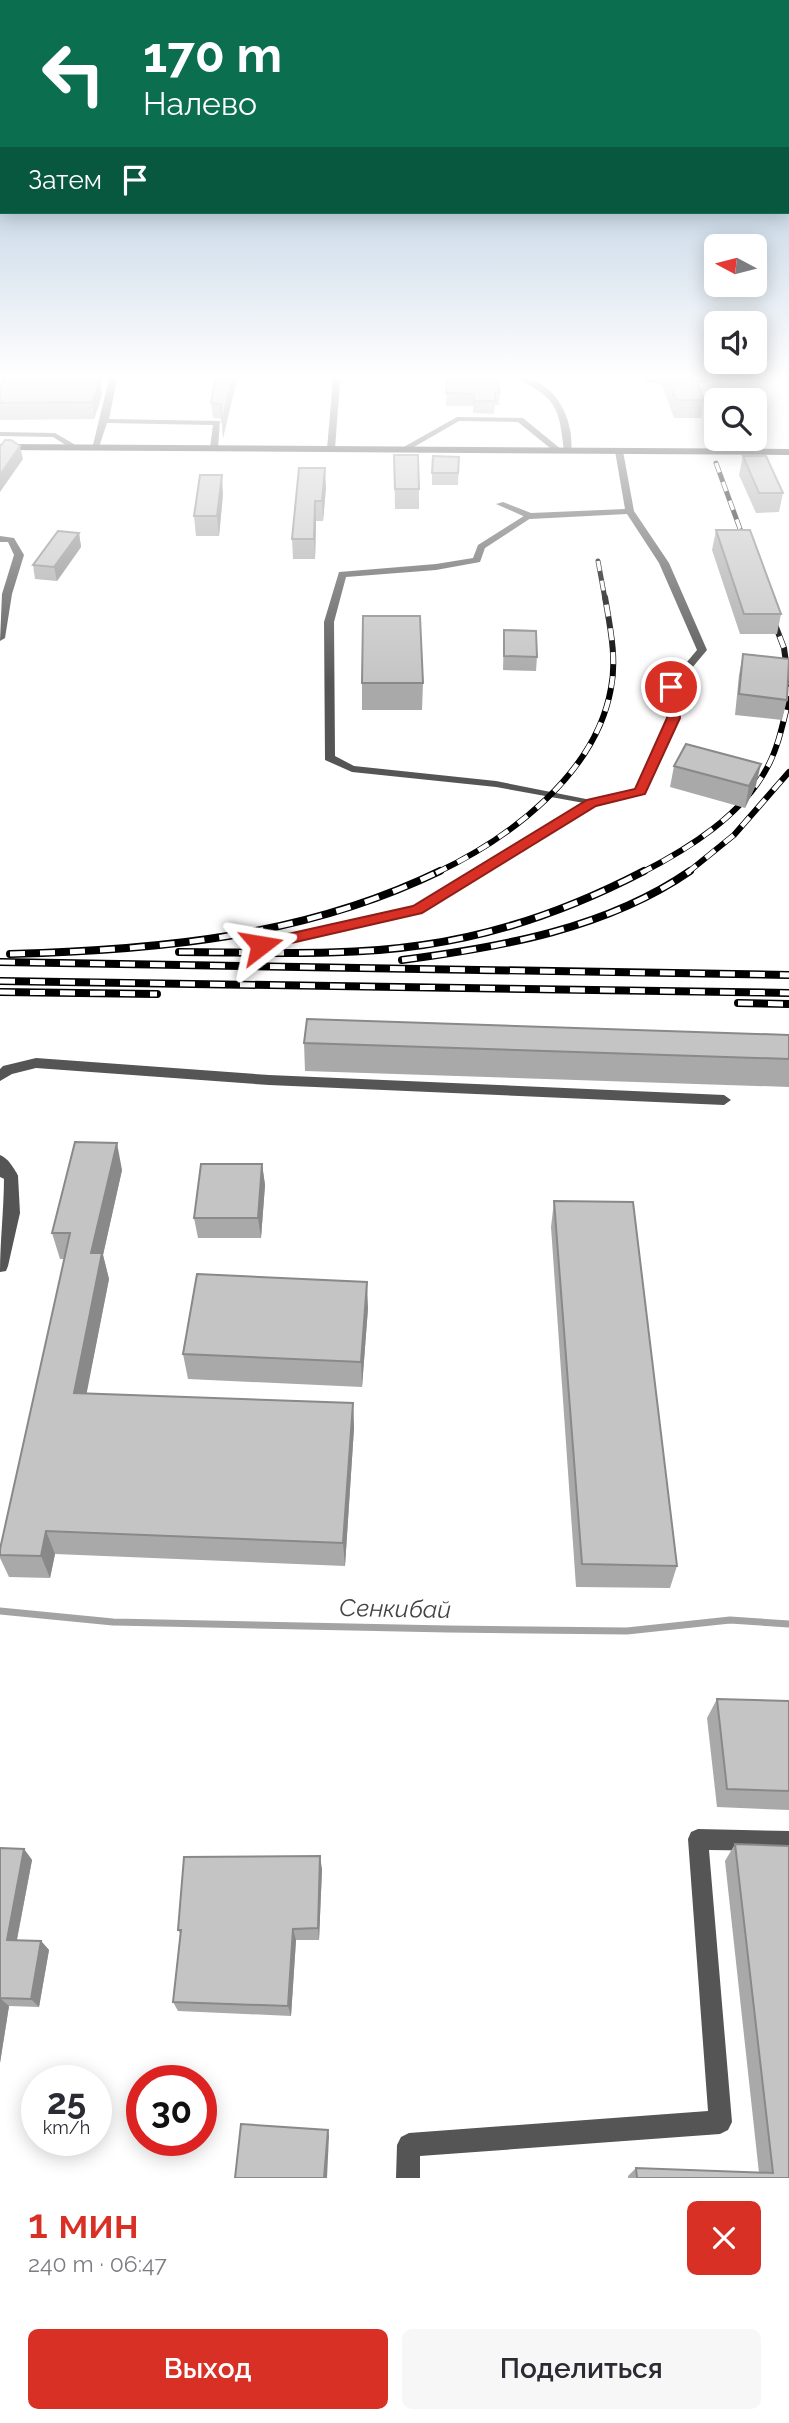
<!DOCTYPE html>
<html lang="ru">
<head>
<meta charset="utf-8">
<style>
  body { margin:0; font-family:Raleway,sans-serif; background:#f7f7f7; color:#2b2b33; height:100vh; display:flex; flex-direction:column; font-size:26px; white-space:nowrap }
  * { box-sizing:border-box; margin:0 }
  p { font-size:23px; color:#7c7c81 }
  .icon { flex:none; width:38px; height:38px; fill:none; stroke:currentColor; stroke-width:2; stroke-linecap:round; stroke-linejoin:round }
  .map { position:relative; height:2178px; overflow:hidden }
  .sheet { display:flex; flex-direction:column; background:#fff; flex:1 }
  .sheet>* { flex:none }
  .hud { position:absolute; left:0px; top:0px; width:789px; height:214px; box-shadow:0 4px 18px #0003; background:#0b6e4f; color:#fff; overflow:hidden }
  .needle { width:46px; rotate:277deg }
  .buttons { position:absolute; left:704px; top:234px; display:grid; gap:14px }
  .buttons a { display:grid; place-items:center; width:63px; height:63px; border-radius:10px; background:#fff; box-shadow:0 4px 18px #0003; font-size:35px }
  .speed { position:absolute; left:21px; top:2065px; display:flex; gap:14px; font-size:35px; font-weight:700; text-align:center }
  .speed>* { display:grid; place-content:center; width:91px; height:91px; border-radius:50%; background:#fff; box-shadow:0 4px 18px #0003; line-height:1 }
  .speed small { font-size:18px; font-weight:400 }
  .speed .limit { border:10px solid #d22; background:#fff; color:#111 }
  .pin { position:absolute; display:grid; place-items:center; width:60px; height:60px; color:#fff; margin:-30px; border:4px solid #fff; border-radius:50%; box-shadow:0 2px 7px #0007 }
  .me { position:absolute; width:77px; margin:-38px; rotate:76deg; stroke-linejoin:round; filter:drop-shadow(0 0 5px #0008) }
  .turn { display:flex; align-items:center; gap:24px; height:147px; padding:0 28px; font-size:32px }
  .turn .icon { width:91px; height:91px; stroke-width:2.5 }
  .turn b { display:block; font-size:49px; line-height:60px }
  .then { display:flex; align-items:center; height:66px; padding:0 28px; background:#0003; gap:14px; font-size:26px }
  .round { display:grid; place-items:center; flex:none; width:74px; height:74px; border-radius:10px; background:#f7f7f7 }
  .head { display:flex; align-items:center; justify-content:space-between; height:119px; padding:0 28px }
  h1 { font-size:42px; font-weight:600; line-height:52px; color:#d93025 }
  .primary-button { display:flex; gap:14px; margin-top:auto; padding:14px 28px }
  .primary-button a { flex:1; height:80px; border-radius:10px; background:#d93025; color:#fff; font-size:28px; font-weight:600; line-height:80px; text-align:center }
  .primary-button a+a { background:#f7f7f7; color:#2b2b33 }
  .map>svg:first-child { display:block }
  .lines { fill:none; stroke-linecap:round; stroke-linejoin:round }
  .stream { stroke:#a3a3a3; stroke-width:7 }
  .service { fill:#555; fill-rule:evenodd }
  .minor { fill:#555; fill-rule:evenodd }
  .secondary { fill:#222; fill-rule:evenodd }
  .rail-far2-casing { stroke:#000; stroke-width:5 }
  .rail-far1-casing { stroke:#000; stroke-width:6 }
  .rail-casing { stroke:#000; stroke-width:8 }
  .rail-far2 { stroke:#fff; stroke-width:3.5; stroke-dasharray:10; stroke-linecap:butt }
  .rail-far1 { stroke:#fff; stroke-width:4.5; stroke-dasharray:12; stroke-linecap:butt }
  .rail { stroke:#fff; stroke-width:5; stroke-dasharray:15; stroke-linecap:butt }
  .wall { fill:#a9a9a9 }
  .shaded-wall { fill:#898989 }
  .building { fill:#c4c4c4; stroke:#898989; stroke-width:2 }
  .route { fill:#d93025; stroke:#8d1f18; stroke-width:2 }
  .labels { text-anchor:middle; stroke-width:6; stroke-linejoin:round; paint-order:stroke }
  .near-water-label { font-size:24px; font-style:italic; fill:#444; stroke:#fff }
</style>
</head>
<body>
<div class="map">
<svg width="789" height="2178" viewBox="0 0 789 2178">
  <rect width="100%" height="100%" fill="#fff"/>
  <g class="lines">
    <!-- stream -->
    <path class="stream" d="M0,1611L113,1622L448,1629L627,1631L730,1620L789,1624"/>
    <!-- service -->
    <path class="service" d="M109,379H117L109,419L220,421L218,448L214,451L210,448L213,425L107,423L99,447L92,449Z
      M333,379L340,381L335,449L331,452L327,449Z
      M521,379C556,379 575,422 571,452L564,450C561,431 561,409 545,396C538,389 528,386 521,379Z
      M457,417L523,418L562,450L555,452L518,422L459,421L407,451L400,449Z
      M0,432L55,433L79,447L72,449L53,437L0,436Z
      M527,514L534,516L485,548L480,562L436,570L346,577L334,622L335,756L354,766L496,781L591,800L595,801V805L496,787L352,772L325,760L324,622L339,572L436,564L473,558L478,545Z
      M0,536L14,538L24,555L12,594L5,638L0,641L2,594L14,555L8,542H0Z
      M36,1058L269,1075L724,1095L731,1100L724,1105L269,1085L36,1068L12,1074L0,1081V1069L3,1066Z
      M0,1155C8,1158 14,1168 18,1176L16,1180L11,1182L0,1177Z
      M698,1829L789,1831V1851L709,1850L732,2122L728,2130L720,2134L420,2156V2178H396L397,2145L401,2137L409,2133L708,2111L688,1839L691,1832Z"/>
    <!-- minor -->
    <path class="minor" d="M619,448L623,451L634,511L669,563L707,650L676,687L679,718L644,794L595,806L421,913L261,949L256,948L255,945L261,941L413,907L587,801L635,790L669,718L666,687L697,650L659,563L627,514L530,519L496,504L503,502L531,513L625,509L615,451Z
      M11,1170L16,1172L18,1176L20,1213L8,1266L6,1271L0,1272C0,1240 4,1209 4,1176L6,1172Z"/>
    <!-- secondary -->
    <path class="secondary" d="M0,444L789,449V455L0,450Z"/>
    <defs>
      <path id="rail-far2" d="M716,463L747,548
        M598,561L605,599"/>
      <path id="rail-far1" d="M771,614L784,648L789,684
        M436,873C510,838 596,774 611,688C617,658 610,627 605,597
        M641,873C688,849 743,815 768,766C779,745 783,722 789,699
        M687,873L734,835L789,772"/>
      <path id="rail" d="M179,952C260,952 343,957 423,945C501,934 575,907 644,871
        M10,954C158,950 304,937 440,871
        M402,960C501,947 606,929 690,871
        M0,962L789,975
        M0,981L789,993
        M0,992L157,994
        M738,1003L789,1004"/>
    </defs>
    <!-- rail-far2 casing -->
    <use href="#rail-far2" class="rail-far2-casing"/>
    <!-- rail-far1 casing -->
    <use href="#rail-far1" class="rail-far1-casing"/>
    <!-- rail casing -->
    <use href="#rail" class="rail-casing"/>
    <!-- rail-far2 -->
    <use href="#rail-far2" class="rail-far2"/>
    <!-- rail-far1 -->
    <use href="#rail-far1" class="rail-far1"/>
    <!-- rail -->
    <use href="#rail" class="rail"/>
  </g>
  <!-- wall -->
  <path class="wall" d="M215,379H237L223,438L222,419L213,418L211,403Z
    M447,379L500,392L499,405H495L494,414L473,413V406H446Z
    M643,379H707V383H697L704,400L701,418H674L661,383H644Z
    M0,388L102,395L94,419L0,420Z
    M394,455L419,489V509H395Z
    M743,456L783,493L779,512L756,513L739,475Z
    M459,457L458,485H432V473Z
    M299,468L326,487L323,521H316L315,559H293L292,539Z
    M223,494L219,536H196L194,516Z
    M716,530L781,614L777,634H740L712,550Z
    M79,533L81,547L57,581L35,579L33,565Z
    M504,630L537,657L536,671L503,670Z
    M743,654L787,700L782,720L735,715L739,675Z
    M362,683H423L422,710H362Z
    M674,766L756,785L745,808L670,787Z
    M789,1035V1087L305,1071L304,1043Z
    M262,1164L265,1185L261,1238H198L194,1218Z
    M122,1170L103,1255L109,1279L86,1394L353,1403L354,1428L345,1566L55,1554L50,1578L9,1577L0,1558V1549L65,1259H60L52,1233Z
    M554,1201L677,1566L670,1588L576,1587L551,1227Z
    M368,1308L362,1387L188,1379L183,1354Z
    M717,1699L789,1701V1810L717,1807L707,1718Z
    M735,1844L789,2178H628V2176L636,2168L759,2173L725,1861Z
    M0,1848L24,1849L32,1860L17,1940L41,1941L49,1950L39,2007L9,2006L0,2063Z
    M322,1869L319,1940H296L291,2016L178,2011L173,2002L180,1933L178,1930Z"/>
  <!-- shaded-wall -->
  <path class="shaded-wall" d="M100,379L102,395L94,419L92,402Z
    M232,379H237L223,438L222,423Z
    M20,446L23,459L0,492V475Z
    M325,468L326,487L323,521L322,501Z
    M222,475L223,494L219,536L217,516Z
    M315,501L316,521L315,559L314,539Z
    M79,533L81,547L57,581L54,567Z
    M761,764L756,785L745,808L749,786Z
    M117,1143L122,1170L103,1255L109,1279L82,1417L74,1393L91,1253Z
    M262,1164L265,1185L261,1238L258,1218Z
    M367,1282L368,1308L362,1387L361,1362Z
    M353,1403L354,1428L345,1566L343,1543Z
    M46,1531L55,1554L50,1578L41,1556Z
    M24,1849L32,1860L15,1949L7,1940Z
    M320,1856L322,1869L319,1940L318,1928Z
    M293,1929L296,1940L291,2016L288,2006Z
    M41,1941L49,1950L39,2007L31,1999Z
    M0,1998L9,2006L0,2063Z
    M328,2130L329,2136L327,2178H324Z"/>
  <!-- building -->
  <path class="building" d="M4,379H100L92,402L0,403V388Z
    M215,379H232L222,423L221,404L211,403Z
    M447,379H497L500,392H495V401H474V394L446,393Z
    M668,379H696L704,400H676Z
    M5,440H11L20,446L0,475V447Z
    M394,455H418L419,489H395Z
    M433,456L459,457L458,473H432Z
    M743,456H766L783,493H759Z
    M299,468H325L322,501H315L314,539H292Z
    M200,475H222L217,516H194Z
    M716,530H750L781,614H744Z
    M58,531L79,533L54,567L33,565Z
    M363,616H420L423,683H362Z
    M504,630L536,631L537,657L504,656Z
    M743,654L789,659L787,700L739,694Z
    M686,744L761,764L749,786L674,766Z
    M307,1019L789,1035V1059L304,1043Z
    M75,1142L117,1143L91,1253H102L74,1393L353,1403L343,1543L46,1531L41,1556L0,1555V1549L70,1233H52Z
    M201,1164H262L258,1218H194Z
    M554,1201L633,1202L677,1566L582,1564Z
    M197,1274L367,1282L361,1362L183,1354Z
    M717,1699L789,1701V1791L727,1789Z
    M735,1844L789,1846V2178H637L636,2168L773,2173Z
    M0,1848L24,1849L7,1940L41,1941L31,1999L0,1998V1999Z
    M320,1856L318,1928L293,1929L288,2006L173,2002L181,1930H178L184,1857Z
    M241,2124L328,2130L324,2178H235Z"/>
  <!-- sky -->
  <linearGradient id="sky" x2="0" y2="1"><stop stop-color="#8cadcc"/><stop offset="0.55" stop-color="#fff"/><stop offset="1" stop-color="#fff" stop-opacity="0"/></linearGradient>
  <rect width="789" height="684" fill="url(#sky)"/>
  <!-- route -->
  <path class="route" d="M671,683L677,687L680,718L645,794L596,806L422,913L261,950L256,948L254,945L256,941L261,940L413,906L587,800L635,789L667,718L665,687Z"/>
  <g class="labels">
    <!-- near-water labels -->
    <g class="near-water-label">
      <text transform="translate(395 1609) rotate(1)" y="8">Сенкибай</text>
    </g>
  </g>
</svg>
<div class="buttons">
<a><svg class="needle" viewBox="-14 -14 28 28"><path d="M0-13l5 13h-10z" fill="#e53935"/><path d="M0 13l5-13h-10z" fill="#7c7c81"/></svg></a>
<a><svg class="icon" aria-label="sound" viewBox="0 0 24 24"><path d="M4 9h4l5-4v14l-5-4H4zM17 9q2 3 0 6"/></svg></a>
<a><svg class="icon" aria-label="search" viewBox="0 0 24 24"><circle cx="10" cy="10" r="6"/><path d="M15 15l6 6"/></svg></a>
</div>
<div class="speed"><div>25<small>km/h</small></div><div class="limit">30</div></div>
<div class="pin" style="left:671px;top:687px;background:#d93025"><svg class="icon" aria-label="arrive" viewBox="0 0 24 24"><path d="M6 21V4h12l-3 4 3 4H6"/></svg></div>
<svg class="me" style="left:261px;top:945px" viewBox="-20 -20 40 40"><path d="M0-17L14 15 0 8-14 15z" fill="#d93025" stroke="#fff" stroke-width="4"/></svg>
<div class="hud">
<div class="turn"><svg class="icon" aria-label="left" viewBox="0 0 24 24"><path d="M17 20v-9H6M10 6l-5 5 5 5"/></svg><div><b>170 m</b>Налево</div></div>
<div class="then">Затем<svg class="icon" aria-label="arrive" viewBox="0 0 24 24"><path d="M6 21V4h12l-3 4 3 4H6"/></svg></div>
</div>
</div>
<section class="sheet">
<div class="head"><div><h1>1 мин</h1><p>240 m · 06:47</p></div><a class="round" style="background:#d93025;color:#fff"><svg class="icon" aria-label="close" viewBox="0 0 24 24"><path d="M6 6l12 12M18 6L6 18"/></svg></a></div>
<div class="primary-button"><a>Выход</a><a>Поделиться</a></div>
</section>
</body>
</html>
